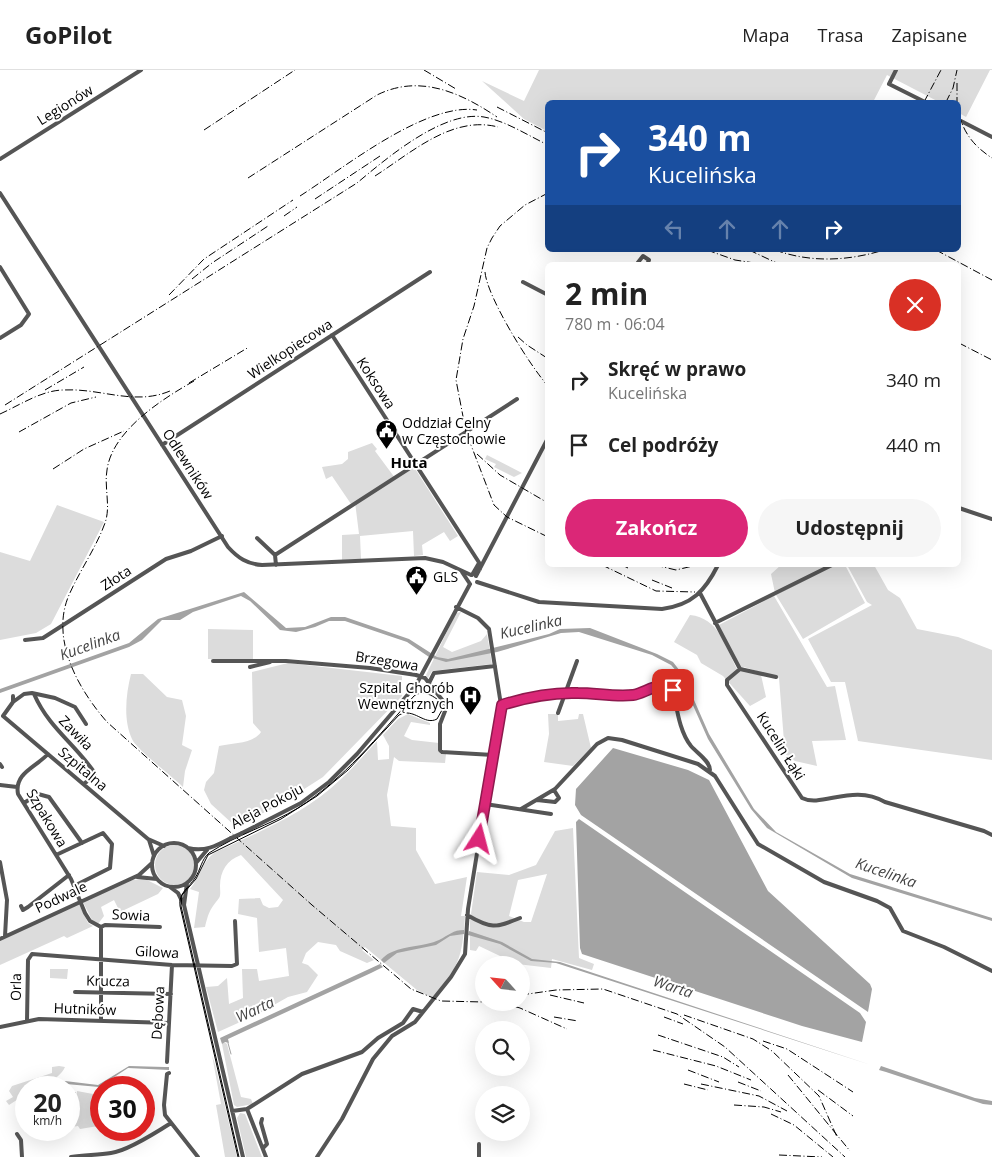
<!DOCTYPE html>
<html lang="pl">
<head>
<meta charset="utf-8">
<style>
  body { margin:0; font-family:"Open Sans",sans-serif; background:#f6f6f6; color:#222; height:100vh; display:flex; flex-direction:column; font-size:19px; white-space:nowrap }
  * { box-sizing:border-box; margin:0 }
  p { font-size:16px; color:#767676 }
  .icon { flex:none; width:28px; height:28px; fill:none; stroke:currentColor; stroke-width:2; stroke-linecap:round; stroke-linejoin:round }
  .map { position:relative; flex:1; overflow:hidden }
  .details { position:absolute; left:545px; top:192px; width:416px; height:305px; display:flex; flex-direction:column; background:#fff; border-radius:8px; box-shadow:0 5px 20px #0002 }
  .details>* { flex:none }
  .top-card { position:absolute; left:545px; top:30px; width:416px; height:152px; border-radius:8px; box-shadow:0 5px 20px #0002; background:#1a4fa0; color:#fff; overflow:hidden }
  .needle { width:32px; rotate:297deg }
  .fabs { position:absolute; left:475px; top:886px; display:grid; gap:10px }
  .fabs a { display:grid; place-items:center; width:55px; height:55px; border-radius:50%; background:#fff; box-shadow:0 5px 20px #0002; font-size:25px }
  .speed { position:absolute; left:15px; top:1006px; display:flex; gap:10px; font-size:25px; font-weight:700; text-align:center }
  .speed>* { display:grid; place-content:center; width:65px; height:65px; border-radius:50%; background:#fff; box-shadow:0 5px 20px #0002; line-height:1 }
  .speed small { font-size:12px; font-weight:400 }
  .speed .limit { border:8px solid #d22; background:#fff; color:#111 }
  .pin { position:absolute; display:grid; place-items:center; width:42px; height:42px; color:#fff; margin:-21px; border-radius:10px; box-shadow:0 2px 8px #0006 }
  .me { position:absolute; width:55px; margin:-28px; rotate:9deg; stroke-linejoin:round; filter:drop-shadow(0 0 4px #0008) }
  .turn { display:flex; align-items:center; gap:18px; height:105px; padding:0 20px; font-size:22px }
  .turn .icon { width:65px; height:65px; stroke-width:2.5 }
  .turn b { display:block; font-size:35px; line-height:42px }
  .lanes { display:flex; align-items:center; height:48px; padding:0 20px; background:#0003; justify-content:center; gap:25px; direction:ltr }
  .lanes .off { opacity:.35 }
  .round { display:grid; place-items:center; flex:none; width:52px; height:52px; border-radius:26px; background:#f6f6f6 }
  .overview { display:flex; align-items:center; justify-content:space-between; height:85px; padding:0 20px }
  h1 { font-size:30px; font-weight:700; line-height:38px }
  .cta { display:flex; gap:10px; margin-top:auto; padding:10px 20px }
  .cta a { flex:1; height:58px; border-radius:30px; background:#db2777; color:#fff; font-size:20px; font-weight:700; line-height:58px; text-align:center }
  .cta a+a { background:#f6f6f6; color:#222 }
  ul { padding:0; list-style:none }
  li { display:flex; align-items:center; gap:15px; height:65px; padding:0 20px }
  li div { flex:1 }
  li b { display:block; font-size:19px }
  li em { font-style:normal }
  header { display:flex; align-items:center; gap:30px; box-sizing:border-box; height:70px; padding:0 25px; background:#fff; border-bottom:1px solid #e0e0e0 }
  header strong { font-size:24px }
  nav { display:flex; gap:28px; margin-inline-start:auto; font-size:18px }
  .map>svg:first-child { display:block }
  .green { fill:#dcdcdc; fill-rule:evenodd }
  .water { fill:#a3a3a3 }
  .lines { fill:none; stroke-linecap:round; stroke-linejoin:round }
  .stream { stroke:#a3a3a3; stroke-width:1 }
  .minor { stroke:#555; stroke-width:4 }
  .tram { stroke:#000; stroke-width:1 }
  .rail { stroke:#000; stroke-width:1; stroke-dasharray:8 2.5 1 2.5; stroke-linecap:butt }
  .minor-bridge { stroke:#555; stroke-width:4 }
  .route-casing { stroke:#8e194d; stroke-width:12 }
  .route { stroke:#db2777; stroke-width:9 }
  .labels { text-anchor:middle; stroke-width:4; stroke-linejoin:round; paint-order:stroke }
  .street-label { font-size:14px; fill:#000; stroke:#fff }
  .poi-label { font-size:14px; fill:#000; stroke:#fff; text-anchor:start }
  .neighbourhood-label { font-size:15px; font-weight:bold; fill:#000; stroke:#fff }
  .water-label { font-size:15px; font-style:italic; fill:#444; stroke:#fff }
</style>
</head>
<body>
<header>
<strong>GoPilot</strong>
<nav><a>Mapa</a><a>Trasa</a><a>Zapisane</a></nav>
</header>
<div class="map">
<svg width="992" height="1087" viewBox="0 0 992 1087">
  <rect width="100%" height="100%" fill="#fff"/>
  <!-- green -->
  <path class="green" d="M539,0H990L966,47L959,43V32H939L887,5L873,32H548L547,61L524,49L482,11L524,31Z
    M372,373L377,379L375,381L395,408L414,397L458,466L450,471L444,462L422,475L423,485L414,486L413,461L360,466L361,489L342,490V465L359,464L355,432L351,434L332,406L326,409L322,397L342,394L348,389V382Z
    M487,385L522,403L514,407L494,397L496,394L485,389Z
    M57,435L104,452L51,554L36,563L0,570V482L30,491Z
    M781,495H830L775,523L771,504Z
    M834,495H845L865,533L803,569L776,525Z
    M847,495H874L888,520L900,528L917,559L958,567L992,580V690L858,671L845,612H831L808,569L872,535L867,532Z
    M774,526L827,617L835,616L846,670L812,671L817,696L795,691L785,684L779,608L744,597L740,599L717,556Z
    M461,542L443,577L452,582L481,571L487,564L492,594L432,601L428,608L426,605L456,543Z
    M690,545C719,548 725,576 737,599L761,605L766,627L750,636L723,606L701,593L697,585L674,572Z
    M208,559L253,560V589H208Z
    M288,593L402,606V626L323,707L276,737L235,756L211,734L204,720L206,712L214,703L219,676C232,673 253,674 261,662L253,653L252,602Z
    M131,604H143L167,627L182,630L186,646L182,675L192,680L185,701L183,717C173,707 136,679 132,669C123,650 126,624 131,604Z
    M408,644L430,653V655L411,652L404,666L412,670L439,673L440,684H446L445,693L399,691L394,687L387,725L391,756L416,758V780L435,814L467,807L461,846H465C462,888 460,895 432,928L417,920L365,877L362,880L374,890L367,893L340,881L336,875L318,872L306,883L302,893L308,895L318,905L307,922L288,927L258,944L218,962L206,917L218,916L227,908L229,934L243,928L242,899H257L259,911L289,906L286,878L259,882L257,848L238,844L239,829L260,828L263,835L269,838L278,837L283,830L241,785C227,790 220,801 220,816C220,820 221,825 219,828C210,840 209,841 205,857L194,858L199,822L190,819C200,807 202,792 214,783C258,762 305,744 340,710C353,698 365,684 377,671L378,690L389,689V676L383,665L398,649Z
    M548,644H558V651L578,649L579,644H583L591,678L573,696L544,692L549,664Z
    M573,758L579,888L594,894L592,900L552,889L551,898L517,894L479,876L476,881L470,880V851L477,802L509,805L536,795L555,761ZM547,804L531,852H524L509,846L518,810Z
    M155 795a20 20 0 1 1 40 0a20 20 0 1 1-40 0Z
    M145,809L163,818L158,824L120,842L114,830L101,837L104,846L98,854L92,850L83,832L132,810Z
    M79,834L88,853L93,856L67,868L64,866L0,895V870Z
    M50,899H68L67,909L50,908Z
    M224,972L227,974L241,1027L251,1029L253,1034L237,1037L234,1035L222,974Z
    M212,985L215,994L237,1087H225L216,1035L221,1034Z
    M59,996L65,997C59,1010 40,1018 26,1018V1024L9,1035L6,1031L13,1027L9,1021L12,1016L52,1003V997Z
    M77,1021L93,1024L98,1056L80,1059L78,1056L72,1057L73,1052H77L74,1045Z
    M240,1043L245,1044L262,1087H246L237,1048Z"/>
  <!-- water -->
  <path class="water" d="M244,522L286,558L305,557L331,547H345L409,569L437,587L448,589L549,564L560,559L590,558L657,584L673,592L683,605L709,664L754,739L776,762L850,804L992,848V851L852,808L767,758L751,739L708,669L679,604L671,595L652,585L579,562L561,563L497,582L446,592L429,587L407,572L345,551H329L315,557L296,562L280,560L250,531L241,526L193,542L180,550H162L142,570L129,577L0,623V619L129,573L158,549Z
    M613,678L688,700L709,710L768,821L870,914L872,919L868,942L581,745L575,735L576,719Z
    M579,749L860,943L866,952L862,972L802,956L582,884L580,878L576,752Z
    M464,860V864L450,866L436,875L397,883L384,893L381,890C385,886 387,884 392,882C407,875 424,877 439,870C449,865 453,860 464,860Z
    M469,861L502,872L532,889L560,892L871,995L556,893L531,891L500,874L468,865Z
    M380,894L383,897L371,903L228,969L229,973L225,972L222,974L220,968Z
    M129,996L165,997H169V1000L128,998L99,1017L66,1014L46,1017L65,1011L98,1015Z
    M881,996L975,1028L992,1031V1035L983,1034L886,1002L879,1000Z
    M69,1022H76L74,1045L78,1049L77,1052L69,1051Z"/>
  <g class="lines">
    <!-- stream -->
    <path class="stream" d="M228,973L231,984"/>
    <!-- minor -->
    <path class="minor" d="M896,0L889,14L925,32
      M959,50L992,67
      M0,89L141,0
      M0,123L228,477C238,488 247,494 262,495L425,488L443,492L471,505
      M636,195L643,186L649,190L647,195
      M0,197L29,244L21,255L0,268
      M523,212L548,225
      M332,265L480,494V499
      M162,375L430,202
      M959,438L992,449
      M257,468L275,485
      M276,495L275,485L517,329
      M462,502L470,514
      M472,505L479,493
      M476,506L548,368
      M477,512L539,532L662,539C692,535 705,521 718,495
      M700,523L740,599L776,607
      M715,553L832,495
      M25,570L43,568L166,489L191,481L222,466
      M213,591H286L370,598L416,605L425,608L447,636L440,654V680L442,682L493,685
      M250,597L270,592
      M740,599L727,610V615L802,728C822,738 853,713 885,732L984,761L992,765
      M429,613L434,603L495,596
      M34,624C49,658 74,673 94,702L95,704L84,714
      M13,632L24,624L32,623L55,628L75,637L86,654
      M501,635L540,624L577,623L631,625L653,617H670L673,620C677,638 679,661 691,676C697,683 710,691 710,700
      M558,643L577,591
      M3,646L148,769L164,776
      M3,646L13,632V626
      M48,684C36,697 14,703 18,724L71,809L85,843L90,851L101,857
      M0,694L2,697
      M0,715L17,717
      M537,730L555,732L559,728L554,720
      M24,733L38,724L49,727L82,773
      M485,734L551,744
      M521,739L555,719L597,674L608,668L622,670L698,694L715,706L758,774L824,812L877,831L890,838L903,861L944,877L992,901
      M242,763L301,733L329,712L357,684L416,615L470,514
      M149,770L154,786
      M152 795a22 22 0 1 1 44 0a22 22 0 1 1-44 0Z
      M188,778C205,782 216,776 231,768
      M56,785L103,763L112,774L110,798L74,816
      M0,792L7,830L5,866
      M196,793L207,780
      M137,807L157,809
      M187,813L184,835L243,1087
      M170,817L178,823L183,833
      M21,836L23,840L28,837L69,805
      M467,845C491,859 495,858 520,848
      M101,857L105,855L160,857
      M0,869L139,805L152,793
      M75,922L171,924
      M27,951L28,890L32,884L172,895L232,896L237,894L235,851
      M101,951V857
      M0,957L39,949L169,953
      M167,992L172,895
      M169,1003L167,1004L164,1035L165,1045L198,1087
      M247,1039L266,1087
      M232,1041L247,1039L302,1004L362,982L378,968L403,953L413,939L423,942
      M262,1049L261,1053L267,1074L263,1078
      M17,1064L21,1070L22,1087
      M71,1087C85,1085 98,1085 111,1083C127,1081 157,1062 171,1053
      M317,1087L342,1049L373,989L392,966L415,952L451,907L465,884L468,839L501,635L489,559L478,548L456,537
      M479,1087V1074"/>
    <!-- tram -->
    <path class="tram" d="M238,1087L180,836C178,823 189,818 195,808C201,799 201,790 209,783C236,765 270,755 298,738C344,709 378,666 414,626C423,619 435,626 442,634V640L437,649C424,656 414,637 399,645L348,700L317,726L281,749L208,785L196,809L182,825L181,836L239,1087"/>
    <!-- rail -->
    <path class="rail" d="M424,0L456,19
      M957,13V32
      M924,32L941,0
      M946,32L953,18L957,0
      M497,37L548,63
      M959,44C964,64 975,77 992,88
      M204,60L295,0
      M375,106C411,83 452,45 498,57
      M248,108L377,25C419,4 460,22 497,47
      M548,123L525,135L500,156L492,168L487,178L474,236L463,269L456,310L466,362L494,435L507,447L548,467
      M300,126C344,98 425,32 477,40
      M315,129L380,86
      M284,146L297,137
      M707,180L735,190L767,195
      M749,180L781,195
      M775,180C811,193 848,191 884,180
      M936,180L992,210
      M828,181L831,180
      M485,202C487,227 530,296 548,316
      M192,209L212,193L268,156
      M169,225L204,189L293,130
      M518,267L527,275L547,288
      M959,273L992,290
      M194,311C162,329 112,361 107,400C104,418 111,436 105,453C96,478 80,500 69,525C50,569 78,619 107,652L312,835L411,919L441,931L484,932
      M189,313L249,277
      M45,320L84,297
      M5,335L357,113C387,88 443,40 484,47C506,51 527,65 548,75
      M0,344C20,335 42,320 64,320C101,318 134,336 170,321
      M19,362L71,333L96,327
      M477,384L500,405L548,433
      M53,399L84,379L124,361
      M602,495L656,521L695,522
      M622,495L628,498
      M655,495L676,500L697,495
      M652,510L672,518
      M521,925L556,920L603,919L677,944L725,977L845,1087
      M550,925L584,933
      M502,933L520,938L567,959
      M684,945L753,969L772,981L819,1026L837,1067
      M554,947L578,951
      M664,947L683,954
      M658,965L723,987L739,997
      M763,971L787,979L853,1022
      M653,980L716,996L751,1010
      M688,1000L719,1012
      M788,1005L850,1081
      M738,1012L761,1021
      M684,1014L708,1020
      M701,1014L759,1026L787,1041
      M818,1020L853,1046
      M734,1035L764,1037L781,1042
      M771,1044L794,1055L833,1087
      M779,1085L822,1087"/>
    <!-- minor-bridge -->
    <path class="minor-bridge" d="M231,768L242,763"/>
  </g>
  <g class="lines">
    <defs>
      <path id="route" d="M479,769L502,635C527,627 551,622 578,623C596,623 615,627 633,625C644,624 663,608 673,620"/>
    </defs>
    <!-- route casing -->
    <use href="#route" class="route-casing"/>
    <!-- route -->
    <use href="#route" class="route"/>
  </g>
  <!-- icons -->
  <defs>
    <symbol id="civic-pin" viewBox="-11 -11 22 30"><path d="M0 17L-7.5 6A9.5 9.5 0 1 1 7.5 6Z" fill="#000" stroke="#fff"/><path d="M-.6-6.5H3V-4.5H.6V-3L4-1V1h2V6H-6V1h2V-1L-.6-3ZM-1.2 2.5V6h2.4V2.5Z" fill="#fff"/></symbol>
    <symbol id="hospital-pin" viewBox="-11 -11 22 30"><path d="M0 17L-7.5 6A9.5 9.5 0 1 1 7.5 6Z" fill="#000" stroke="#fff"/><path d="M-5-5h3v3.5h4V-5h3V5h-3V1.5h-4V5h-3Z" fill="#fff"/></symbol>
  </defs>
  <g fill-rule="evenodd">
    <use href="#civic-pin" x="374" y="348" width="25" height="34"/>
    <use href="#civic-pin" x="404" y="494" width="25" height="34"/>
    <use href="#hospital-pin" x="458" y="614" width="25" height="34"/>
  </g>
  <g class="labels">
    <!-- street labels -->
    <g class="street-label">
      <text transform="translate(65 35) rotate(-32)" y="5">Legionów</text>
      <text transform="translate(290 279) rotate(-33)" y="5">Wielkopiecowa</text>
      <text transform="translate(376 313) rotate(57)" y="5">Koksowa</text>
      <text transform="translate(188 394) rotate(57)" y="5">Odlewników</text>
      <text transform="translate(116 508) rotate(-33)" y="5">Złota</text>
      <text transform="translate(387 591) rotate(9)" y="5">Brzegowa</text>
      <text transform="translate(76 663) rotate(46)" y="5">Zawiła</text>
      <text transform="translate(781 676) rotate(58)" y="5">Kucelin Łąki</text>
      <text transform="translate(83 699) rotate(40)" y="5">Szpitalna</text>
      <text transform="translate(267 736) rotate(-28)" y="5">Aleja Pokoju</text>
      <text transform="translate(47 748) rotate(59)" y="5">Szpakowa</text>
      <text transform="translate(61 827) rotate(-25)" y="5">Podwale</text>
      <text transform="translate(131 845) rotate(2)" y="5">Sowia</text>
      <text transform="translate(157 882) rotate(3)" y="5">Gilowa</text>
      <text transform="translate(108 911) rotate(1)" y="5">Krucza</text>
      <text transform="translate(16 917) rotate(-89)" y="5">Orla</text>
      <text transform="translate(85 939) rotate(2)" y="5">Hutników</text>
      <text transform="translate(158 943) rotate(-87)" y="5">Dębowa</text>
    </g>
    <!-- poi labels -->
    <g class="poi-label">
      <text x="402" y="358">Oddział Celny<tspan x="402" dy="16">w Częstochowie</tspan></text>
      <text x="433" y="512">GLS</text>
      <text x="454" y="623" text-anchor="end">Szpital Chorób<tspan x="454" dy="16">Wewnętrznych</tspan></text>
    </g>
    <!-- neighbourhood labels -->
    <g class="neighbourhood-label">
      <text x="409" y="398">Huta</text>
    </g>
    <!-- water labels -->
    <g class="water-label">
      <text transform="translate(531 557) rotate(-13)" y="5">Kucelinka</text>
      <text transform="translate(90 575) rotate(-20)" y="5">Kucelinka</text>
      <text transform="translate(886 803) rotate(19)" y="5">Kucelinka</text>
      <text transform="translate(673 917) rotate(18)" y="5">Warta</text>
      <text transform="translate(255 940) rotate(-25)" y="5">Warta</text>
    </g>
  </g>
</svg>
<div class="fabs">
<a><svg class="needle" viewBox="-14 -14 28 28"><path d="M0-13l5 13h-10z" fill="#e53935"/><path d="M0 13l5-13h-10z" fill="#767676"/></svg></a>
<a><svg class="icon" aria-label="search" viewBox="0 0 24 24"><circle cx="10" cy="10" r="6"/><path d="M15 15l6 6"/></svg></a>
<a><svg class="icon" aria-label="layers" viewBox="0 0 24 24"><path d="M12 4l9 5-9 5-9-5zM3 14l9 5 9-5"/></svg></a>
</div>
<div class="speed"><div>20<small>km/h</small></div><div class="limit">30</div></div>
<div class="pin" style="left:673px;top:620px;background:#d93025"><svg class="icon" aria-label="arrive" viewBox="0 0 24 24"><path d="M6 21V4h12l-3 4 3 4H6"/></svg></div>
<svg class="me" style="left:479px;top:769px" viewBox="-20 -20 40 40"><path d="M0-17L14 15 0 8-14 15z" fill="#db2777" stroke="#fff" stroke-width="4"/></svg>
<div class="top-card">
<div class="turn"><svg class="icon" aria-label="right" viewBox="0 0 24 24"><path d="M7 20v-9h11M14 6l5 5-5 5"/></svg><div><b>340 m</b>Kucelińska</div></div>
<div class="lanes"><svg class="icon off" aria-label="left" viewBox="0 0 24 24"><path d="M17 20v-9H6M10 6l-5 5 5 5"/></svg><svg class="icon off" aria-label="ahead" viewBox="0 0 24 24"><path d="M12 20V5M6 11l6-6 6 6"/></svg><svg class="icon off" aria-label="ahead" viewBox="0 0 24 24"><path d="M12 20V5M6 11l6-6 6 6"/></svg><svg class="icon" aria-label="right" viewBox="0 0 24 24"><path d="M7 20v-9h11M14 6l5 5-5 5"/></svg></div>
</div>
<section class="details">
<div class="overview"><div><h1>2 min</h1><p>780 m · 06:04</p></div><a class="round" style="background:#d93025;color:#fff"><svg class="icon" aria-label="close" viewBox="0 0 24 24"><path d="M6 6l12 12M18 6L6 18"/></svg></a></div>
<ul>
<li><svg class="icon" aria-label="right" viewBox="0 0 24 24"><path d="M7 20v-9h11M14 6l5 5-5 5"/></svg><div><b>Skręć w prawo</b><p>Kucelińska</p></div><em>340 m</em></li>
<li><svg class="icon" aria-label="arrive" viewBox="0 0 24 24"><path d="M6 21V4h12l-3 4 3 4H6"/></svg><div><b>Cel podróży</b></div><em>440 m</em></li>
</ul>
<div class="cta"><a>Zakończ</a><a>Udostępnij</a></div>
</section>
</div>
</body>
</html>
